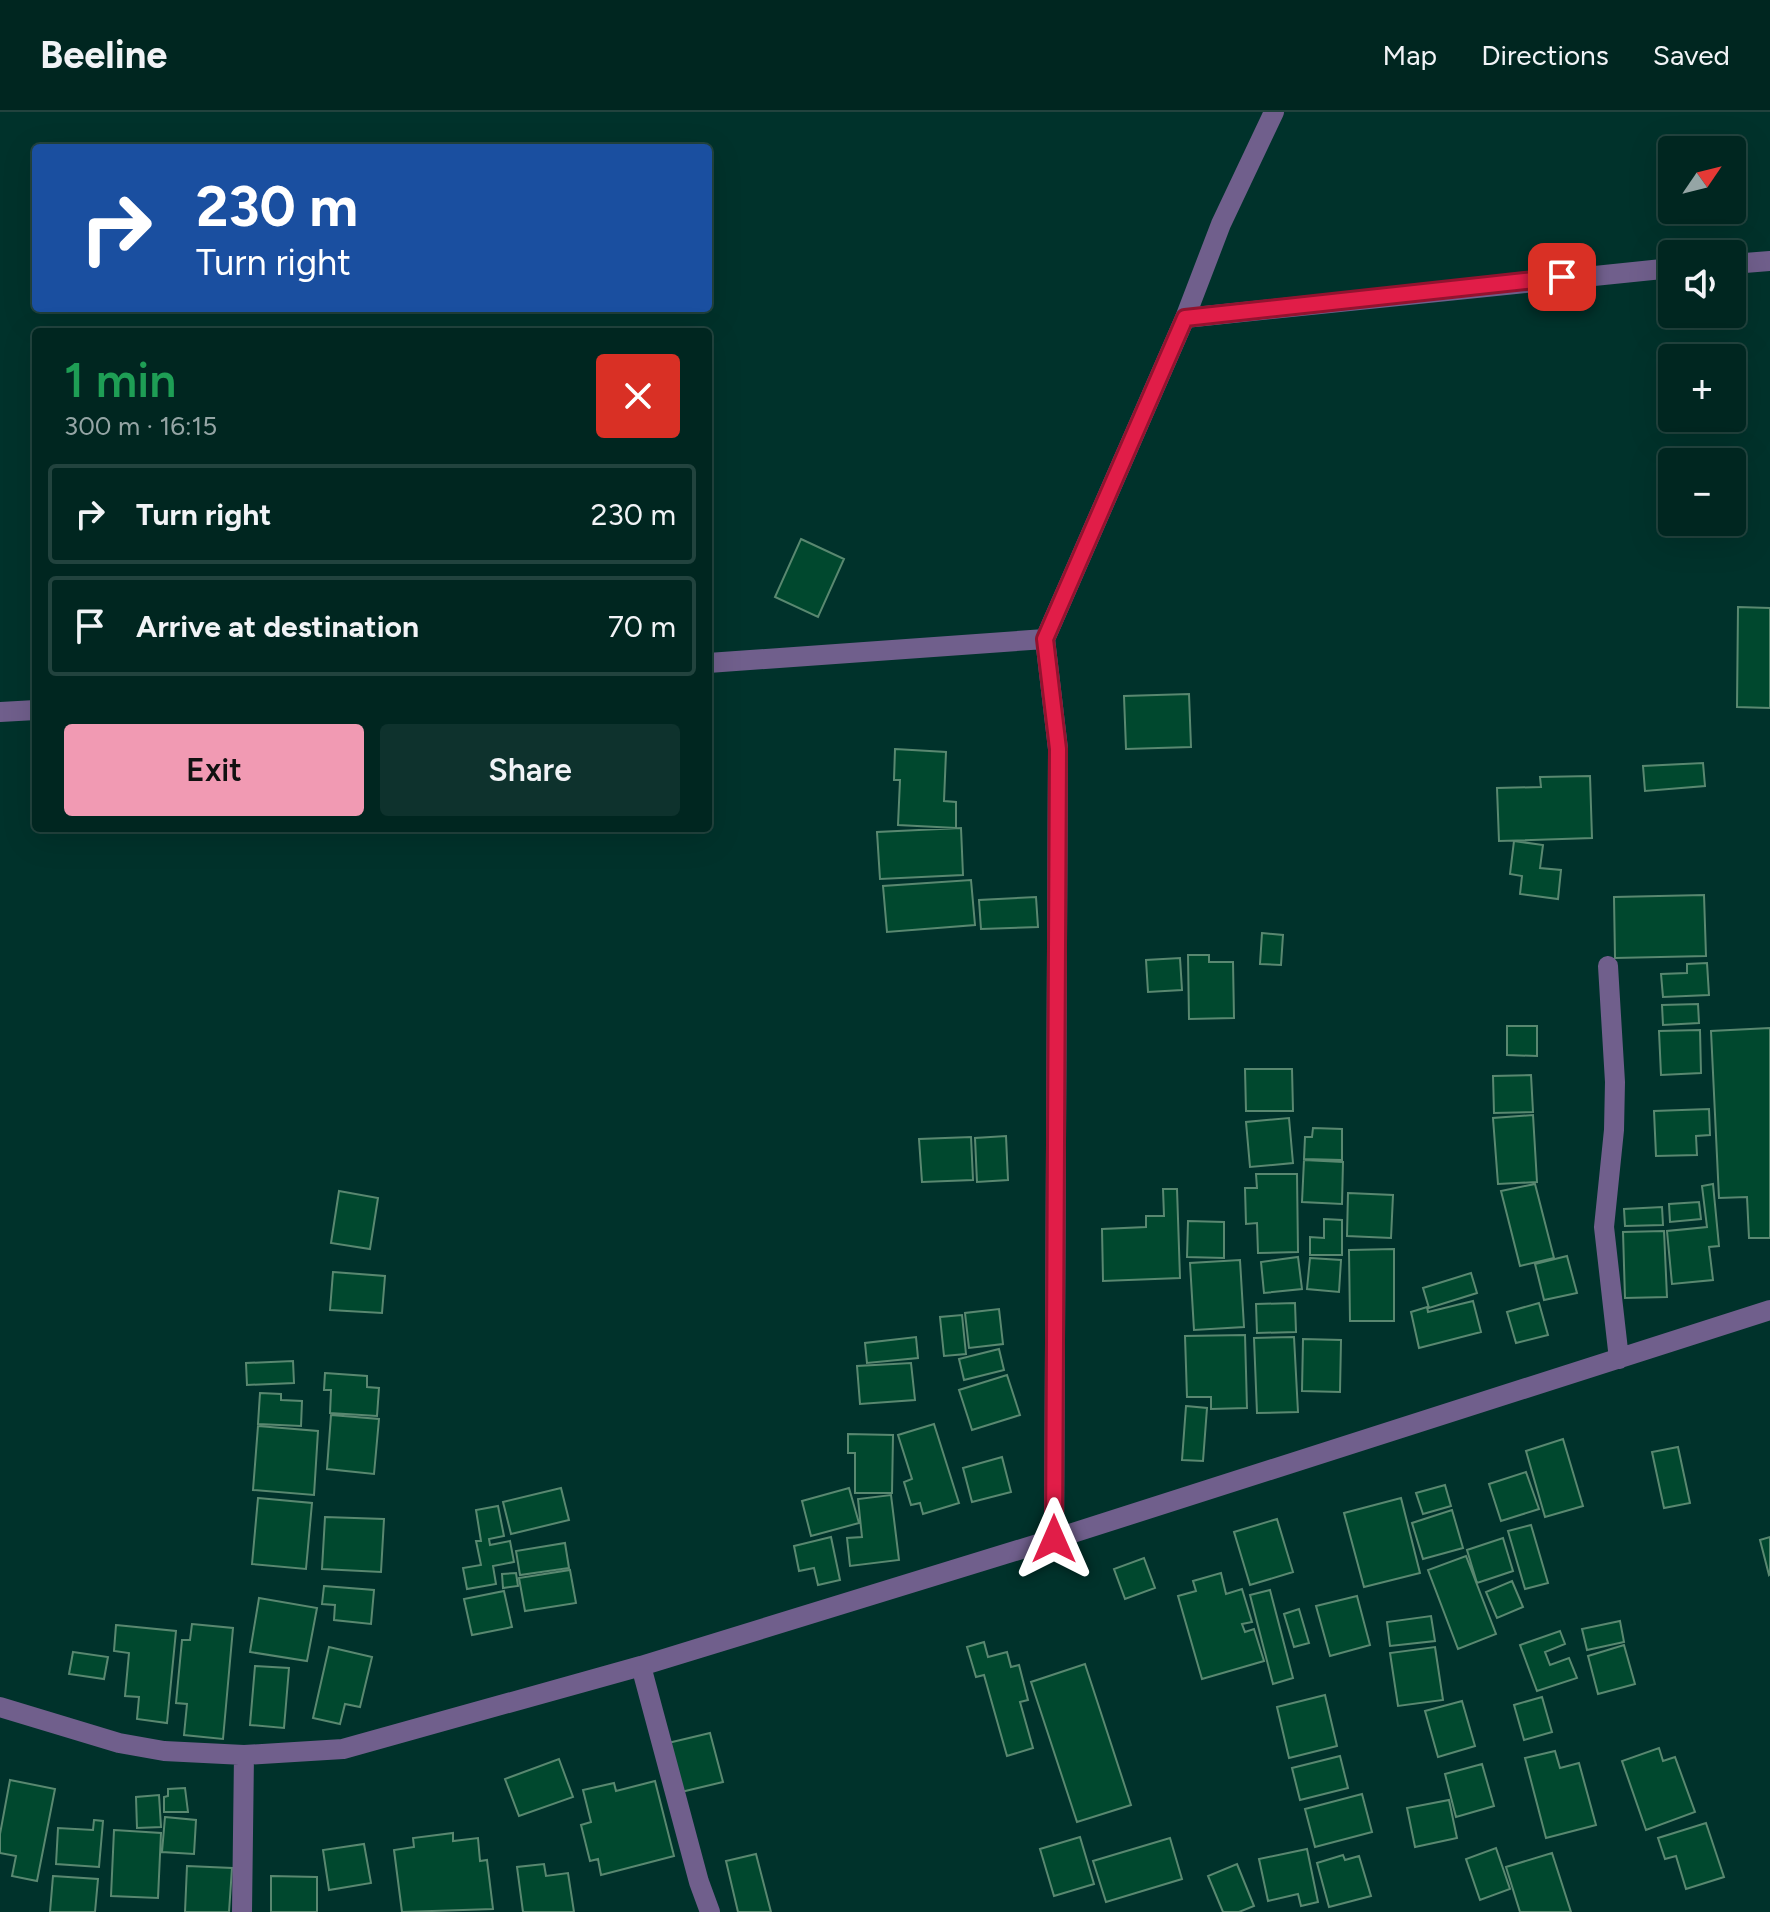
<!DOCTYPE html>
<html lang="en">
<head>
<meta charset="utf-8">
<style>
  body { margin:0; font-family:Figtree,sans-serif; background:#0e322d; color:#f1f3f6; height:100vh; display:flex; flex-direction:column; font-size:30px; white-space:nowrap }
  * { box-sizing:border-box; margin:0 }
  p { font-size:26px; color:#95a5a5 }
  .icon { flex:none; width:44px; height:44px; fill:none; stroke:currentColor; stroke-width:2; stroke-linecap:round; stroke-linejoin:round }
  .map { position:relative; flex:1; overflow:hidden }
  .drawer { position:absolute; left:32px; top:216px; width:680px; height:504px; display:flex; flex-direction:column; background:#002620; border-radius:8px; box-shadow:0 8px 32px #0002,0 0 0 2px #22433e }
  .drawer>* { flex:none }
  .hud { position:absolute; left:32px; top:32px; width:680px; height:168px; border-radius:8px; box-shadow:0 8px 32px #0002,0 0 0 2px #22433e; background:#1a4fa0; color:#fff; overflow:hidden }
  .needle { width:52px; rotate:55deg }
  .tools { position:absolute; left:1658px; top:24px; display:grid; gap:16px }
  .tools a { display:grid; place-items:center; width:88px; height:88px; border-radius:8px; background:#002620; box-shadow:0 8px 32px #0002,0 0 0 2px #22433e; font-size:40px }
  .pin { position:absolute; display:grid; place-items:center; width:68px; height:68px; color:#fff; margin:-34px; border-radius:16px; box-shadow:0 4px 12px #0006 }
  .me { position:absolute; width:88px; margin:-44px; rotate:0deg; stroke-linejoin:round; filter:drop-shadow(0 0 6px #0008) }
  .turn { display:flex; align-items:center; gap:28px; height:168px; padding:0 32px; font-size:36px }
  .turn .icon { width:104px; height:104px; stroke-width:2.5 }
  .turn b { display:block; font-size:56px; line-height:68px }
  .round { display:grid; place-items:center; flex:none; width:84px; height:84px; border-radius:8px; background:#0e322d }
  .headline { display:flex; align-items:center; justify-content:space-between; height:136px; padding:0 32px }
  h1 { font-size:48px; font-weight:600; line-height:60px; color:#1e9e55 }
  .action { display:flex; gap:16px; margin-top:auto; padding:16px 32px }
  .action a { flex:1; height:92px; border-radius:8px; background:#f19ab3; color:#111; font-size:32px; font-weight:600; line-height:92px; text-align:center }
  .action a+a { background:#0e322d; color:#f1f3f6 }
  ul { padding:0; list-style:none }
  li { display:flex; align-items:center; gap:24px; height:100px; margin:0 16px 12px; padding:0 16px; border:4px solid #22433e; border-radius:8px }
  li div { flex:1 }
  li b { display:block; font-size:30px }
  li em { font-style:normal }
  header { display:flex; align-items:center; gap:48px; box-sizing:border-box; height:112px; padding:0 40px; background:#002620; border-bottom:2px solid #22433e }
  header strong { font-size:38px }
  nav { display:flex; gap:44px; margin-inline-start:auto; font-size:28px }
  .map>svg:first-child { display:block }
  .building { fill:#00482e; stroke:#598870; stroke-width:2 }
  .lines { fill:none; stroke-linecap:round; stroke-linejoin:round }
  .minor { stroke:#705f8c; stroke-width:20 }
  .route-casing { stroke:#92132f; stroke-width:20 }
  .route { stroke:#e11d48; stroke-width:14 }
</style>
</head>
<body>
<header>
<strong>Beeline</strong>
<nav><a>Map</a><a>Directions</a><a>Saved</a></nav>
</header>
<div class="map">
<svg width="1770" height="1800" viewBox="0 0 1770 1800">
  <rect width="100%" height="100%" fill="#00322b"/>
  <!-- building -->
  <path class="building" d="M801,427L844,447L818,505L775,485Z
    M1738,495L1770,496V596L1737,595Z
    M1189,582L1191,635L1126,637L1124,584Z
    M895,637L946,640L944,689L956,690V716L898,713L900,668H894Z
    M1703,651L1705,674L1645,679L1643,654Z
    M1590,664L1592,726L1499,729L1497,676L1541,675L1540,665Z
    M961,716L963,763L880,767L877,720Z
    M1514,729L1543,733L1540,756L1561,758L1558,787L1520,782L1522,764L1510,762Z
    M971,768L975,813L887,820L883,774Z
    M1704,783L1706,844L1615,846L1614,785Z
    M1036,785L1038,815L981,817L979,788Z
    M1262,821L1283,823L1281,853L1260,852Z
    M1188,843H1209V850H1233L1234,906L1189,907Z
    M1180,846L1182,878L1148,880L1146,848Z
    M1707,851L1709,883L1663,885L1661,862L1687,861V852Z
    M1698,892L1699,911L1663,913L1662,893Z
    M1507,914H1537V944L1507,943Z
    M1770,916V1126H1749L1747,1085L1719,1086L1711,919Z
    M1700,918L1701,961L1661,963L1659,919Z
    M1245,957H1292L1293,999H1246Z
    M1531,963L1533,1000L1494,1001L1493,964Z
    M1709,997L1710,1023L1696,1024L1697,1043L1656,1044L1654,999Z
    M1533,1003L1537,1070L1498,1072L1493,1006Z
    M1289,1006L1293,1051L1250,1055L1246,1010Z
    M1313,1016L1342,1017V1048L1304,1047L1305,1025H1312Z
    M1006,1024L1008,1068L977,1070L975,1026Z
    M971,1025L973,1068L922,1070L919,1027Z
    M1304,1048L1343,1050L1342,1092L1302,1090Z
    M1256,1062H1297L1298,1140L1258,1141L1257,1111L1246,1112L1245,1076H1257Z
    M1535,1072L1554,1146L1520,1154L1501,1079Z
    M1713,1072L1719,1134L1709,1135L1713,1168L1672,1172L1667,1119L1707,1115L1702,1074Z
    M1163,1077H1177L1180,1166L1103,1169L1102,1117L1146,1115V1104H1164Z
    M339,1079L378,1086L370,1137L331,1131Z
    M1348,1081L1393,1083L1391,1126L1347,1124Z
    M1699,1090L1701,1107L1670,1110L1669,1092Z
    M1662,1095L1663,1113L1625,1114L1624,1097Z
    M1324,1107L1342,1108V1143H1310V1125L1324,1126Z
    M1188,1109L1224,1110V1146L1187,1145Z
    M1664,1119L1667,1185L1625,1186L1623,1120Z
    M1394,1137V1209H1350L1349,1138Z
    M1567,1144L1577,1181L1544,1188L1535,1152Z
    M1298,1145L1302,1177L1264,1181L1261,1150Z
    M1310,1146L1341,1148L1339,1180L1307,1177Z
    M1240,1148L1244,1215L1194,1218L1190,1151Z
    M333,1160L385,1164L382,1201L330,1198Z
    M1471,1161L1477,1181L1429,1196L1423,1176Z
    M1473,1189L1481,1220L1419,1236L1411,1200L1427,1195L1428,1200Z
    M1295,1191L1296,1220L1257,1221L1256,1192Z
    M1539,1191L1548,1223L1516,1231L1507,1200Z
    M999,1197L1003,1232L969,1236L965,1201Z
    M962,1203L966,1242L944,1244L940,1205Z
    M1245,1223L1247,1296L1211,1297V1285H1187L1185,1224Z
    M916,1225L918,1246L867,1251L865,1231Z
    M1294,1225L1298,1300L1257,1301L1254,1226Z
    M1303,1227L1341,1228L1340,1280L1302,1279Z
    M999,1237L1004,1258L964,1268L959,1247Z
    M293,1249L294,1271L247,1273L246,1251Z
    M911,1251L915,1288L860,1292L857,1254Z
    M325,1261L367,1264V1275L379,1276L377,1304L330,1301L331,1278H324Z
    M1007,1263L1020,1303L972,1318L959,1278Z
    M260,1281L281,1282V1288L302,1289L301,1314L258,1312Z
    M1186,1294L1207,1296L1203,1349L1182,1348Z
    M331,1303L379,1307L374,1362L327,1357Z
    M934,1312L959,1391L923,1402L920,1391L911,1393L904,1370L912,1367L898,1323Z
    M258,1314L318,1319L314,1383L253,1378Z
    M848,1322L893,1323L892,1381H855V1341H848Z
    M1563,1327L1583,1394L1545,1405L1526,1339Z
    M1678,1335L1690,1391L1664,1396L1652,1340Z
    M1002,1345L1011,1380L972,1390L963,1356Z
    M1526,1360L1539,1397L1501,1409L1489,1372Z
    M1445,1373L1451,1394L1423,1402L1416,1381Z
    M561,1376L569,1408L511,1422L503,1390Z
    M849,1376L859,1411L811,1424L802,1389Z
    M891,1383L899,1448L850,1454L847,1426L862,1425L858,1387Z
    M258,1386L312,1391L306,1457L252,1452Z
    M1401,1386L1420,1461L1364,1475L1344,1401Z
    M498,1394L504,1424L489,1427L490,1433L510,1429L514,1450L493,1454L496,1472L467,1477L463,1456L481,1453L476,1429H481L476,1398Z
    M1452,1398L1463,1436L1423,1447L1412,1411Z
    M325,1405L384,1407L381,1460L322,1457Z
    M1277,1407L1293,1460L1250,1473L1234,1420Z
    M1531,1413L1548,1471L1525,1477L1508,1419Z
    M831,1425L840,1468L818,1473L814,1456L799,1459L794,1434Z
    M1770,1425V1462L1769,1463L1760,1428Z
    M1503,1426L1513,1459L1477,1471L1467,1438Z
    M565,1431L569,1456L520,1463L516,1439Z
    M1466,1444L1496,1522L1458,1537L1428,1458Z
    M1144,1446L1155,1476L1125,1487L1114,1457Z
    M570,1458L576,1491L525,1499L519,1466Z
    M516,1461L518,1474L503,1476L502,1462Z
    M1221,1461L1226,1482L1242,1477L1252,1510L1242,1512L1245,1520L1254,1517L1264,1549L1202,1567L1178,1484L1196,1479L1193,1469Z
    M1512,1469L1523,1495L1497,1506L1486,1480Z
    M324,1474L374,1478L371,1512L334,1508L335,1493L322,1492Z
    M1270,1478L1293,1566L1273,1572L1250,1483Z
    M504,1479L512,1515L472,1523L464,1487Z
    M1357,1484L1370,1533L1330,1544L1316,1494Z
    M259,1486L317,1496L307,1549L250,1540Z
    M1299,1497L1309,1531L1294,1535L1284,1502Z
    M1431,1504L1435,1529L1390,1534L1387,1510Z
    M1620,1509L1624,1530L1587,1538L1582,1517Z
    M192,1512L233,1516L223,1627L184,1623L187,1592L176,1591L182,1528H190Z
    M116,1513L176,1519L167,1611L137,1607L139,1585L125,1584L129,1541L114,1539Z
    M1560,1519L1565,1532L1545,1540L1550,1553L1569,1546L1577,1566L1537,1579L1520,1533Z
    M984,1530L988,1545L1007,1540L1011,1555L1019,1553L1028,1588L1020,1590L1033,1636L1007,1644L984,1563L976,1565L967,1535Z
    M1624,1533L1635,1572L1598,1582L1588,1544Z
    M329,1535L372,1545L360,1595L345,1592L340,1612L313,1606Z
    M1435,1535L1443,1588L1398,1594L1390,1541Z
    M73,1540L108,1545L104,1567L69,1562Z
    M1085,1552L1131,1693L1077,1710L1031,1570Z
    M255,1554L289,1556L284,1616L250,1613Z
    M1325,1583L1337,1634L1289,1646L1277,1595Z
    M1542,1585L1552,1620L1524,1628L1514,1593Z
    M1462,1589L1475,1634L1438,1645L1425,1599Z
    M710,1621L723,1670L681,1680L668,1631Z
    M1659,1636L1663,1649L1675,1645L1695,1700L1646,1718L1622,1649Z
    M1555,1639L1560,1656L1579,1651L1596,1713L1546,1726L1525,1646Z
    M1340,1644L1348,1676L1300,1688L1292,1656Z
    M559,1647L573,1685L519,1704L505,1667Z
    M1482,1652L1494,1694L1456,1705L1445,1662Z
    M10,1668L55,1677L37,1769L12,1764L16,1744L0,1741V1722Z
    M655,1669L674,1744L601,1763L598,1747L590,1749L581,1713L591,1710L583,1678L614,1671L616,1679Z
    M185,1676L188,1700H164V1685L168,1684V1677Z
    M1362,1682L1372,1720L1315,1735L1305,1697Z
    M159,1683L161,1715L137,1716L136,1685Z
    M1449,1688L1457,1726L1415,1735L1407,1696Z
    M165,1705L196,1708L194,1742L162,1740Z
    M94,1708L103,1709L99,1755L56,1752L58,1716L93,1718Z
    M1706,1711L1724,1765L1686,1777L1676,1744L1665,1747L1658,1726Z
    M114,1718L161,1721L158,1786L111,1784Z
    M453,1721V1729L478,1726L480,1749L487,1748L493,1797L402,1800L394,1738L414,1735L413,1726Z
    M1080,1725L1094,1772L1054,1784L1040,1737Z
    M1170,1726L1182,1767L1106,1790L1093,1749Z
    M364,1732L371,1771L329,1778L323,1738Z
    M1496,1736L1510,1777L1480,1788L1466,1747Z
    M1307,1737L1318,1790L1301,1794L1298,1782L1268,1789L1259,1747Z
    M1552,1741L1571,1800H1520L1506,1755Z
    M756,1742L771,1800H738L726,1749Z
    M1343,1743L1345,1748L1359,1744L1371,1784L1329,1795L1317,1751Z
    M544,1752L546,1764L568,1761L574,1800H523L517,1755Z
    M1237,1752L1254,1794L1239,1800H1223L1208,1764Z
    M187,1754L232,1756L229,1800H185Z
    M53,1764L98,1767L95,1800H50Z
    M271,1764L317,1765V1800H271Z"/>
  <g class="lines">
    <!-- minor -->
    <path class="minor" d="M1732,152L1770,149
      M1185,206L1672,156
      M708,551L1045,527
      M0,600L36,598
      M1608,854L1615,970L1614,1018L1604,1115L1619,1247
      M1054,1427L1058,637L1045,527L1185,206L1221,112L1274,0
      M641,1554L699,1770L710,1800
      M0,1595L119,1631L164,1639L244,1643L343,1637L641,1554L1054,1427L1770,1198
      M242,1800L244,1643"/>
  </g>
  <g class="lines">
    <defs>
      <path id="route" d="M1054,1427L1058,637L1045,527L1185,206L1562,165"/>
    </defs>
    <!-- route casing -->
    <use href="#route" class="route-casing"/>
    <!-- route -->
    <use href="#route" class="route"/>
  </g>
</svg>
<div class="tools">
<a><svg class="needle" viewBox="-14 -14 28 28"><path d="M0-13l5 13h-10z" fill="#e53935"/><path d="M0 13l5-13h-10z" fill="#95a5a5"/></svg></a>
<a><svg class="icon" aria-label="sound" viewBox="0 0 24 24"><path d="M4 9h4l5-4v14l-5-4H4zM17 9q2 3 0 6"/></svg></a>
<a>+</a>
<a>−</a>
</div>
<div class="pin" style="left:1562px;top:165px;background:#d93025"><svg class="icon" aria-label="arrive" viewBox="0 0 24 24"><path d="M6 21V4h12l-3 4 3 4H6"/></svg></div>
<svg class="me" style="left:1054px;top:1427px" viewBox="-20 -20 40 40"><path d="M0-17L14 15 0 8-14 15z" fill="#e11d48" stroke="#fff" stroke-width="4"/></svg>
<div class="hud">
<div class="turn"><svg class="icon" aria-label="right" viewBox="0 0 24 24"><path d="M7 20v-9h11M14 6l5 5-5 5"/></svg><div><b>230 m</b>Turn right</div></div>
</div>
<section class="drawer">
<div class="headline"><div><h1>1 min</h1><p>300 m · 16:15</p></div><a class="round" style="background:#d93025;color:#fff"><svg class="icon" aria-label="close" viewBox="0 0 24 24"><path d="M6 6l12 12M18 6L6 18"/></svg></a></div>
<ul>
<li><svg class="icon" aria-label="right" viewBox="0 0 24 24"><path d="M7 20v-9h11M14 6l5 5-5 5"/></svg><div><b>Turn right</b></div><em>230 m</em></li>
<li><svg class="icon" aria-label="arrive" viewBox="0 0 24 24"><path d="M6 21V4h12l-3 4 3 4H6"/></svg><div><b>Arrive at destination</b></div><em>70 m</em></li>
</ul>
<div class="action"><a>Exit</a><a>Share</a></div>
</section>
</div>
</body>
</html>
